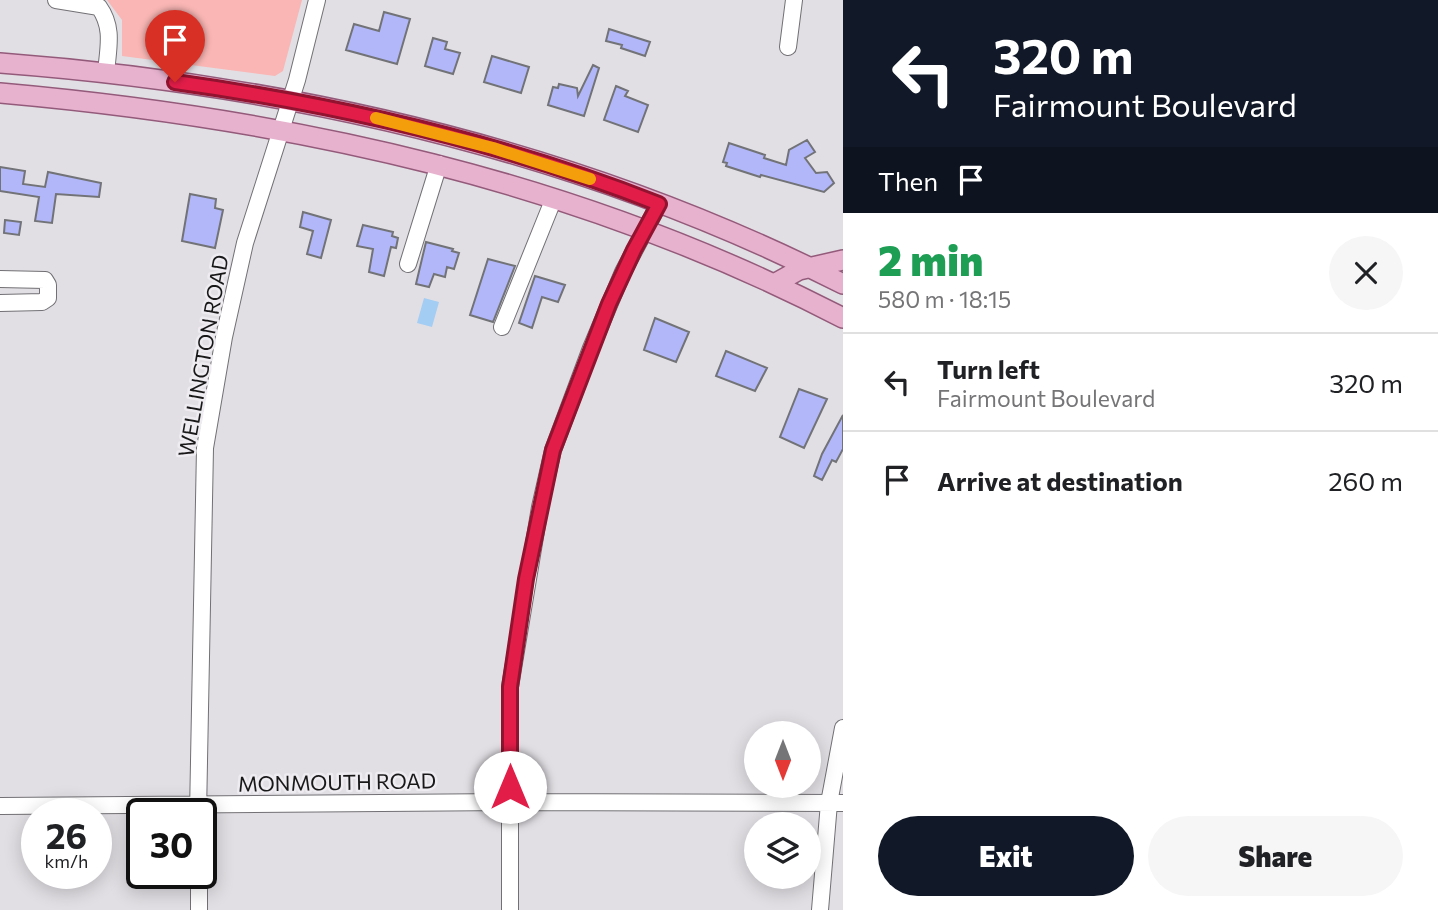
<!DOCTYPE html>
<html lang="en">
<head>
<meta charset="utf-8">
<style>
  body { margin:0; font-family:Commissioner,sans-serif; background:#f6f6f6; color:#202124; height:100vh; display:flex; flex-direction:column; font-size:26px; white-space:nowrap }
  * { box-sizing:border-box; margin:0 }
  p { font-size:23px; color:#757577 }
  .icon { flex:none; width:38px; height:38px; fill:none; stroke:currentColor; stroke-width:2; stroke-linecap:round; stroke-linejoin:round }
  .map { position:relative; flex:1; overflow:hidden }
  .drawer { display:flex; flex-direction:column; background:#fff; width:595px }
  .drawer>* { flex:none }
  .top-card { background:#111827; color:#fff; overflow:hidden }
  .needle { width:46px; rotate:180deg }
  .buttons { position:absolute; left:744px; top:721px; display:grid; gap:14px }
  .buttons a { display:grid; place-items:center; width:77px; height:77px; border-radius:50%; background:#fff; box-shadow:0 4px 18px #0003; font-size:35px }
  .speed { position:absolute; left:21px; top:798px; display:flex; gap:14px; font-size:35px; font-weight:700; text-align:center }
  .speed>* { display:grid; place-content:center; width:91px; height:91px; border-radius:50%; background:#fff; box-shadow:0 4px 18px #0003; line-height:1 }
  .speed small { font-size:18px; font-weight:400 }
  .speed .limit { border:4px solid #111; border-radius:10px; background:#fff; color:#111 }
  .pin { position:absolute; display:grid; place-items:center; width:60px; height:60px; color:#fff; margin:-72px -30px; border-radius:50% 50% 50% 0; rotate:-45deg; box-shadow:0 0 7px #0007 }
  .pin .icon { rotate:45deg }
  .me { position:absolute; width:77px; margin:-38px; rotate:0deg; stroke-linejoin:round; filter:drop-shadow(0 0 5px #0008) }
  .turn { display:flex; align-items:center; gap:24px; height:147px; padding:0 35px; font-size:32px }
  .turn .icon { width:91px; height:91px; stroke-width:2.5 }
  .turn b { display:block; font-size:49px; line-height:60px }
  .then { display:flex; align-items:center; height:66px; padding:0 35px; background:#0003; gap:14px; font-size:26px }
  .round { display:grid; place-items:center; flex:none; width:74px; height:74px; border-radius:37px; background:#f6f6f6 }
  .overview { display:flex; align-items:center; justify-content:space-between; height:119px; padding:0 35px }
  h1 { font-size:42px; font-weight:800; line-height:52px; color:#1e9e55 }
  .action { display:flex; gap:14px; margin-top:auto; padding:14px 35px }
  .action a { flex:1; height:80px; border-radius:42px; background:#111827; color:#fff; font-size:28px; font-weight:800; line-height:80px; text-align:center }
  .action a+a { background:#f6f6f6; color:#202124 }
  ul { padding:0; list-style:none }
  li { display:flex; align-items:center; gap:21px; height:98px; padding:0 35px; border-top:2px solid #e0e0e0 }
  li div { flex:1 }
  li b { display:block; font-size:26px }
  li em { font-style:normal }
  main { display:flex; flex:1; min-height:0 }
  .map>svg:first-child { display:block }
  .green { fill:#f9b6b4 }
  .water { fill:#a3cdf3 }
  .building { fill:#b1b7f9; stroke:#727377; stroke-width:2 }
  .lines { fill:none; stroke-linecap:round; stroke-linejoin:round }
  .minor-casing { stroke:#727074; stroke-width:18 }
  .major-casing { stroke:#945a7a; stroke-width:22 }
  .minor { stroke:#fff; stroke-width:16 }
  .major { stroke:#e6b2ce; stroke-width:19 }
  .route-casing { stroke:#92132f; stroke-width:18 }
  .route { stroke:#e11d48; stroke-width:12 }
  .slow { stroke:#f59e0b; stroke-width:12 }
  .labels { text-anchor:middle; stroke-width:5; stroke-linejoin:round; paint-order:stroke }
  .street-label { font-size:21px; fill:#191819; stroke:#efecf1 }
</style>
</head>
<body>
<main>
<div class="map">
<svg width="843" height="910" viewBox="0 0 843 910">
  <rect width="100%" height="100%" fill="#e2dfe4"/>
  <!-- green -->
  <path class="green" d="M107,0H302L283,71L275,76L122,56V20Z"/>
  <!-- water -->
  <path class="water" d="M424,298L439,302L432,327L417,323Z"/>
  <!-- building -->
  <path class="building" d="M384,12L410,19L397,64L346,50L354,24L379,31Z
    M609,29L650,42L645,56L621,48L622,45L606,41Z
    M433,38L447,42L445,49L460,53L453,74L425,66Z
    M492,56L529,67L521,93L484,82Z
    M593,65L599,68L584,116L548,105L553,87L558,88L559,84L577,88L578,96Z
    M616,86L628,91L625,96L648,105L638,132L604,120Z
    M807,140L815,152L805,158L816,173L827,172L834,183L824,192L761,175L760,177L726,166L727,163L723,162L729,143L765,155L764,158L786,165L789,150Z
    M0,167L25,171L23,184L45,187L48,172L101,183L99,197L56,194L52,223L35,221L39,197L0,191Z
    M190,194L216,199L215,208L223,210L215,248L182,241Z
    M303,212L331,220L321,258L307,254L313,231L300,227Z
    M5,220L21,222L19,235L4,233Z
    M363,225L393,232L392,236L398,238L396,248L391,247L384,276L369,272L373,249L357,246Z
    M426,242L453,249L452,251L459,253L454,269L447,267L445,277L434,274L429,287L416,284Z
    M488,259L515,266L493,322L470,315Z
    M535,276L565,285L558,302L542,297L532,328L519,323Z
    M655,318L689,332L676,362L644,350Z
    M726,351L767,368L755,391L716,376Z
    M799,389L827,399L804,448L780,437Z
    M843,415V449L836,462L832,460L822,480L814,476L822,454Z"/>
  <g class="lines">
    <defs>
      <path id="minor" d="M56,0L99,7C114,28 108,48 106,73
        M788,47L794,0
        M408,264L439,164
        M0,279L45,280L48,285V298L42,302L0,303
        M502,327L554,198
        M0,806L510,802L843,803
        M198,814L205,448L224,337L245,243L297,80L317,0
        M199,873V910
        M510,910V687L540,507L553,450L591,348L623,272L659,204
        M820,910L829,803L843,728"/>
      <path id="major" d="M0,63C291,85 581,151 843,284
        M0,93C294,119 579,181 843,318
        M774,284L799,270L843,260"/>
    </defs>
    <!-- minor casing -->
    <use href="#minor" class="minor-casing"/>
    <!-- major casing -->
    <use href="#major" class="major-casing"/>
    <!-- minor -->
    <use href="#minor" class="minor"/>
    <!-- major -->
    <use href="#major" class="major"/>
  </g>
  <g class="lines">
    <defs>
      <path id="route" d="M175,82C340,105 504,143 659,204L634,250L609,304L553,450L526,579L510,687V787"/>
    </defs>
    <!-- route casing -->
    <use href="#route" class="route-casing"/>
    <!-- route -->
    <use href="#route" class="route"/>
    <!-- slow -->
    <path class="slow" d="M376,118L493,148L590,179"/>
  </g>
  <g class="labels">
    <!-- street labels -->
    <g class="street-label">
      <text transform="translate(204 356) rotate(-80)" y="7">WELLINGTON ROAD</text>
      <text transform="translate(337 783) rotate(-1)" y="7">MONMOUTH ROAD</text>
    </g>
  </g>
</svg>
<div class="buttons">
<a><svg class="needle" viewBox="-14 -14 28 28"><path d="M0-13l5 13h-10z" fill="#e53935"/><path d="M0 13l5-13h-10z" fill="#757577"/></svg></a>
<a><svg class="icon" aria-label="layers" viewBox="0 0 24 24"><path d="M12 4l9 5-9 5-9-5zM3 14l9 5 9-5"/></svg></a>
</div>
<div class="speed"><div>26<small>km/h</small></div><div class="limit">30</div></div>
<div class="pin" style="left:175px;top:82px;background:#d93025"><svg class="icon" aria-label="arrive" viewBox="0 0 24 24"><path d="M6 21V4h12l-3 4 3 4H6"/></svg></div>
<svg class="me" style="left:510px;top:787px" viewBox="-20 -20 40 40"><circle r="19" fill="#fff"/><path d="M0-13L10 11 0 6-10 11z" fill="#e11d48"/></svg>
</div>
<section class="drawer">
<div class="top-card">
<div class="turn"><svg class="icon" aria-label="left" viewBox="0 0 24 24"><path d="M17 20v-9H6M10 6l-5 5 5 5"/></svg><div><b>320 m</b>Fairmount Boulevard</div></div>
<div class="then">Then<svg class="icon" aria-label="arrive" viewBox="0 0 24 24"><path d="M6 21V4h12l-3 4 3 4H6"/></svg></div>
</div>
<div class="overview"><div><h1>2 min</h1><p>580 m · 18:15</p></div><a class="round"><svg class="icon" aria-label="close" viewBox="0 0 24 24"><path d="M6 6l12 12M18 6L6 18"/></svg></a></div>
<ul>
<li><svg class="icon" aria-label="left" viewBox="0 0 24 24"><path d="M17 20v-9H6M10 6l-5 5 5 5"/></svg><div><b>Turn left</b><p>Fairmount Boulevard</p></div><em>320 m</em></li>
<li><svg class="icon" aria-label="arrive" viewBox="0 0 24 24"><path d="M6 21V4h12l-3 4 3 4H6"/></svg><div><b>Arrive at destination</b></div><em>260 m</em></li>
</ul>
<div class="action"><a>Exit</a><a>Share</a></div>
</section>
</main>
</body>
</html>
